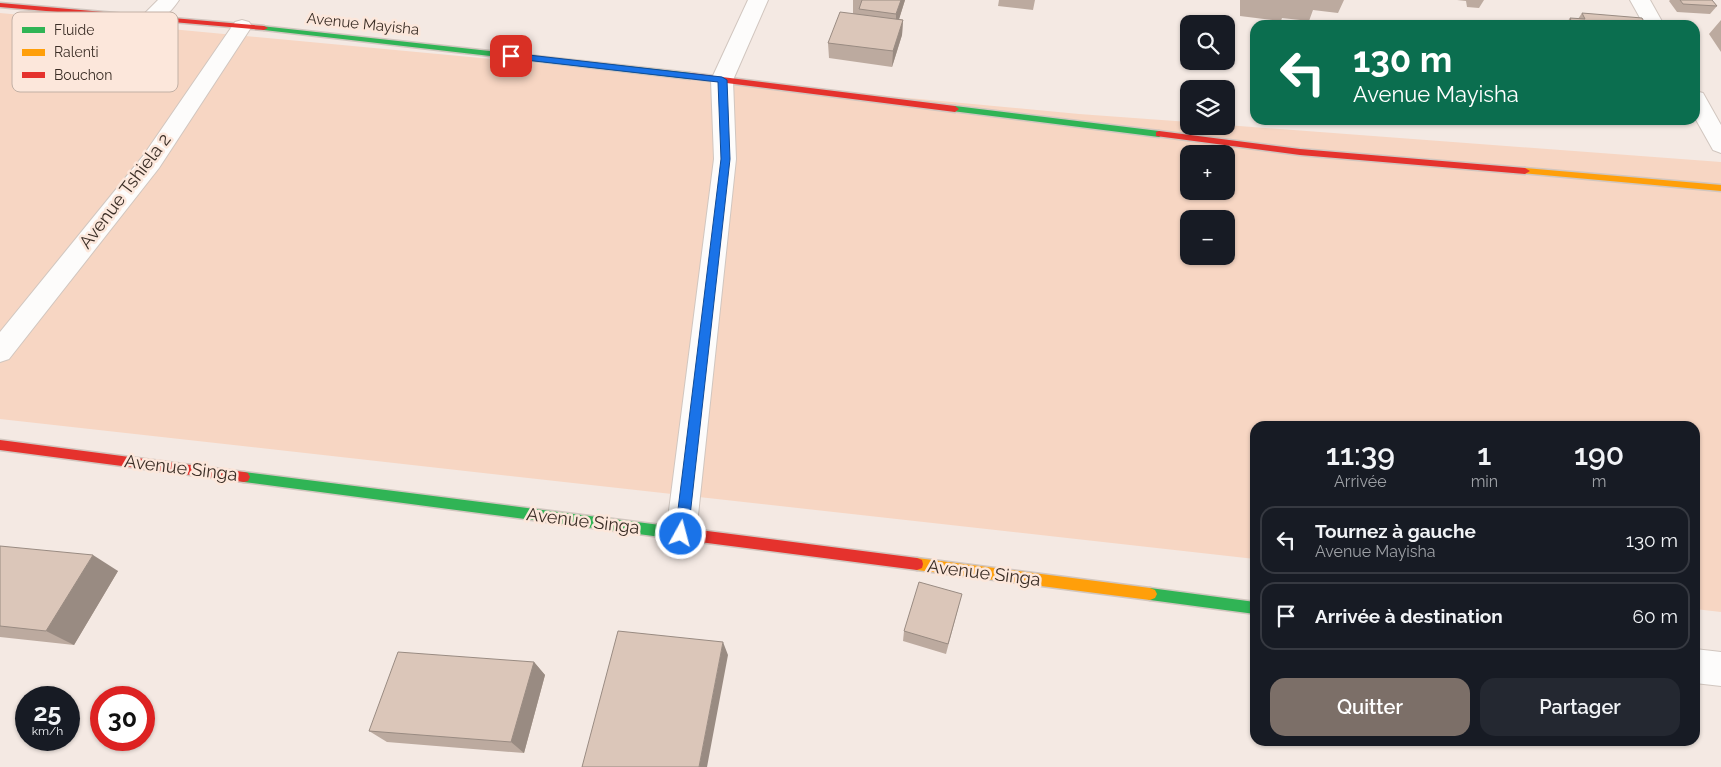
<!DOCTYPE html>
<html lang="fr">
<head>
<meta charset="utf-8">
<style>
  body { margin:0; font-family:Raleway,sans-serif; background:#242831; color:#f1f3f6; height:100vh; display:flex; flex-direction:column; font-size:19px; white-space:nowrap }
  * { box-sizing:border-box; margin:0 }
  p { font-size:16px; color:#9ea1a6 }
  .icon { flex:none; width:28px; height:28px; fill:none; stroke:currentColor; stroke-width:2; stroke-linecap:round; stroke-linejoin:round }
  .map { position:relative; flex:1; overflow:hidden }
  .side { position:absolute; left:1250px; top:421px; width:450px; height:325px; display:flex; flex-direction:column; background:#171b24; border-radius:15px; box-shadow:0 1px 4px #0004 }
  .side>* { flex:none }
  .guide { position:absolute; left:1250px; top:20px; width:450px; height:105px; border-radius:15px; box-shadow:0 1px 4px #0004; background:#0b6e4f; color:#fff; overflow:hidden }
  .tools { position:absolute; left:1180px; top:15px; display:grid; gap:10px }
  .tools a { display:grid; place-items:center; width:55px; height:55px; border-radius:10px; background:#171b24; box-shadow:0 1px 4px #0004; font-size:25px }
  .speed { position:absolute; left:15px; top:686px; display:flex; gap:10px; font-size:25px; font-weight:700; text-align:center }
  .speed>* { display:grid; place-content:center; width:65px; height:65px; border-radius:50%; background:#171b24; box-shadow:0 1px 4px #0004; line-height:1 }
  .speed small { font-size:12px; font-weight:400 }
  .speed .limit { border:8px solid #d22; background:#fff; color:#111 }
  .pin { position:absolute; display:grid; place-items:center; width:42px; height:42px; color:#fff; margin:-21px; border-radius:10px; box-shadow:0 2px 8px #0006 }
  .me { position:absolute; width:55px; margin:-28px; rotate:7deg; stroke-linejoin:round; filter:drop-shadow(0 0 4px #0008) }
  .turn { display:flex; align-items:center; gap:18px; height:105px; padding:0 20px; font-size:22px }
  .turn .icon { width:65px; height:65px; stroke-width:2.5 }
  .turn b { display:block; font-size:35px; line-height:42px }
  .eta { display:flex; justify-content:space-evenly; align-items:center; height:85px; text-align:center }
  .eta b { font-size:30px; font-weight:600; line-height:35px }
  .action { display:flex; gap:10px; margin-top:auto; padding:10px 20px }
  .action a { flex:1; height:58px; border-radius:15px; background:#7c6f68; color:#fff; font-size:20px; font-weight:600; line-height:58px; text-align:center }
  .action a+a { background:#242831; color:#f1f3f6 }
  ul { padding:0; list-style:none }
  li { display:flex; align-items:center; gap:15px; height:68px; margin:0 10px 8px; padding:0 10px; border:2px solid #363941; border-radius:15px }
  li div { flex:1 }
  li b { display:block; font-size:19px }
  li em { font-style:normal }
  .map>svg:first-child { display:block }
  .green { fill:#f7d6c3; fill-rule:evenodd }
  .lines { fill:none; stroke-linecap:round; stroke-linejoin:round }
  .street-casing { stroke:#d1c6bf; stroke-width:2 }
  .fast-casing { stroke:#d1c6bf; stroke-width:3 }
  .slow-casing { stroke:#d1c6bf; stroke-width:3 }
  .jam-casing { stroke:#d1c6bf; stroke-width:3 }
  .street { fill:#fdfcfb; fill-rule:evenodd }
  .fast { fill:#30b455; fill-rule:evenodd }
  .slow { fill:#ff9f0a; fill-rule:evenodd }
  .jam { fill:#e5322d; fill-rule:evenodd }
  .wall { fill:#bcaa9f }
  .shaded-wall { fill:#998b82 }
  .building { fill:#dbc6b9; stroke:#998b82 }
  .route { fill:#1a73e8; stroke:#114b97 }
  .labels { text-anchor:middle; stroke-width:5; stroke-linejoin:round; paint-order:stroke }
  .far-street-label { font-size:15px; fill:#3b2e26; stroke:#fce7db }
  .street-label { font-size:18px; fill:#3b2e26; stroke:#fce7db }
  .key { fill:#fce7db; stroke:#c2b0a5; stroke-width:1 }
  .key-label { font-size:14px; fill:#3b2e26 }
</style>
</head>
<body>
<div class="map">
<svg width="1721" height="767" viewBox="0 0 1721 767">
  <rect width="100%" height="100%" fill="#f4e9e3"/>
  <!-- green -->
  <path class="green" d="M0,13L1079,114L1189,122V126L1226,125L1721,162V612L1695,609V426H1255V559L0,419ZM1189,154H1226V191H1189ZM1189,219H1226V256H1189Z"/>
  <g class="lines">
    <defs>
      <path id="street" d="M158,0H179C171,12 158,26 143,22L140,18Z
        M748,0H768L733,80L736,159L696,534L692,544L681,548L670,544L666,534L714,159L711,80Z
        M1630,0H1650L1664,25H1644Z
        M242,20L249,22L252,26L159,168L9,359L0,362V332L143,156L235,22Z
        M1695,91L1703,93L1721,125V153L1713,150L1695,118Z
        M1695,649L1721,652V686L1695,683Z"/>
      <path id="fast" d="M261,26L690,73L694,76L690,79L264,30L260,28Z
        M955,106L1159,131L1164,134L1159,137L952,111V107Z
        M244,472L676,527L680,529L682,533L680,537L676,539L244,482L240,481L238,477L240,473Z
        M1150,588L1255,602V614L1150,600L1145,598L1143,594L1145,590Z"/>
      <path id="slow" d="M1525,168L1721,185V191L1522,173V169Z
        M917,558L1150,588L1155,590L1157,594L1155,598L1150,600L917,570L912,568L911,564L912,560Z"/>
      <path id="jam" d="M0,3L264,26L268,28L264,30L0,7Z
        M690,73L955,106L959,109L955,112L687,78V74Z
        M1159,131L1300,149L1525,168L1530,171L1525,174L1300,155L1156,136V132Z
        M0,440L244,472L248,473L250,477L248,481L244,482L0,450Z
        M676,527L917,558L922,560L923,564L922,568L917,570L676,539L672,537L670,533L672,529Z"/>
    </defs>
    <!-- street casing -->
    <use href="#street" class="street-casing"/>
    <!-- fast casing -->
    <use href="#fast" class="fast-casing"/>
    <!-- slow casing -->
    <use href="#slow" class="slow-casing"/>
    <!-- jam casing -->
    <use href="#jam" class="jam-casing"/>
    <!-- street -->
    <use href="#street" class="street"/>
    <!-- fast -->
    <use href="#fast" class="fast"/>
    <!-- slow -->
    <use href="#slow" class="slow"/>
    <!-- jam -->
    <use href="#jam" class="jam"/>
  </g>
  <!-- wall -->
  <path class="wall" d="M853,0H905L899,19L903,20L902,35L892,67L829,58L828,43L853,13Z
    M999,0H1035L1033,10L998,6Z
    M1240,0H1344L1338,13L1313,10L1309,21L1282,18L1281,21L1240,16Z
    M1457,0H1484L1479,8L1467,7L1466,1Z
    M1670,0H1712L1717,6L1710,14L1677,12L1669,1Z
    M1582,13L1646,25H1565L1570,18L1578,19Z
    M1721,20V52L1709,34Z
    M0,546L118,571L74,645L0,637Z
    M959,605L946,654L903,641L904,631Z
    M534,662L545,675L524,753L387,742L369,731Z"/>
  <!-- shaded-wall -->
  <path class="shaded-wall" d="M901,0H905L896,29V14Z
    M903,20L902,35L892,67L893,51Z
    M93,555L118,571L74,645L46,631Z
    M723,642L728,655L707,767H699Z
    M534,662L545,675L524,753L511,742Z"/>
  <!-- building -->
  <path class="building" d="M862,0H901L896,14L859,9Z
    M1680,0H1712L1717,6L1683,4Z
    M840,12L903,20L893,51L828,43Z
    M1582,13L1642,18L1646,25H1573L1570,18L1585,19Z
    M0,546L93,555L46,631L0,626Z
    M919,582L962,594L948,644L904,631Z
    M618,631L723,642L699,767H582Z
    M398,652L534,662L511,742L369,731Z"/>
  <!-- route -->
  <path class="route" d="M511,53L722,77L727,80L730,159L688,534L686,538L681,540L677,538L675,534L721,159L718,82L508,58L507,56Z"/>
  <g class="labels">
    <!-- far-street labels -->
    <g class="far-street-label">
      <text transform="translate(363 24) rotate(6)" y="5">Avenue Mayisha</text>
    </g>
    <!-- street labels -->
    <g class="street-label">
      <text transform="translate(125 191) rotate(-53)" y="6">Avenue Tshiela 2</text>
      <text transform="translate(181 468) rotate(7)" y="6">Avenue Singa</text>
      <text transform="translate(583 521) rotate(7)" y="6">Avenue Singa</text>
      <text transform="translate(984 573) rotate(7)" y="6">Avenue Singa</text>
    </g>
  </g>
  <!-- legend -->
  <rect x="12" y="12" width="166" height="80" rx="8" class="key"/>
  <rect x="22" y="27" width="23" height="6" fill="#30b455"/>
  <rect x="22" y="49" width="23" height="7" fill="#ff9f0a"/>
  <rect x="22" y="72" width="23" height="6" fill="#e5322d"/>
  <g class="key-label">
    <text x="54" y="35">Fluide</text>
    <text x="54" y="57">Ralenti</text>
    <text x="54" y="80">Bouchon</text>
  </g>
</svg>
<div class="tools">
<a><svg class="icon" aria-label="search" viewBox="0 0 24 24"><circle cx="10" cy="10" r="6"/><path d="M15 15l6 6"/></svg></a>
<a><svg class="icon" aria-label="layers" viewBox="0 0 24 24"><path d="M12 4l9 5-9 5-9-5zM3 14l9 5 9-5"/></svg></a>
<a>+</a>
<a>−</a>
</div>
<div class="speed"><div>25<small>km/h</small></div><div class="limit">30</div></div>
<div class="pin" style="left:511px;top:56px;background:#d93025"><svg class="icon" aria-label="arrive" viewBox="0 0 24 24"><path d="M6 21V4h12l-3 4 3 4H6"/></svg></div>
<svg class="me" style="left:681px;top:534px" viewBox="-20 -20 40 40"><circle r="17" fill="#1a73e8" stroke="#fff" stroke-width="3"/><path d="M0-11L8 9 0 5-8 9z" fill="#fff"/></svg>
<div class="guide">
<div class="turn"><svg class="icon" aria-label="left" viewBox="0 0 24 24"><path d="M17 20v-9H6M10 6l-5 5 5 5"/></svg><div><b>130 m</b>Avenue Mayisha</div></div>
</div>
<section class="side">
<div class="eta">
<div><b>11:39</b><p>Arrivée</p></div>
<div><b>1</b><p>min</p></div>
<div><b>190</b><p>m</p></div>
</div>
<ul>
<li><svg class="icon" aria-label="left" viewBox="0 0 24 24"><path d="M17 20v-9H6M10 6l-5 5 5 5"/></svg><div><b>Tournez à gauche</b><p>Avenue Mayisha</p></div><em>130 m</em></li>
<li><svg class="icon" aria-label="arrive" viewBox="0 0 24 24"><path d="M6 21V4h12l-3 4 3 4H6"/></svg><div><b>Arrivée à destination</b></div><em>60 m</em></li>
</ul>
<div class="action"><a>Quitter</a><a>Partager</a></div>
</section>
</div>
</body>
</html>
